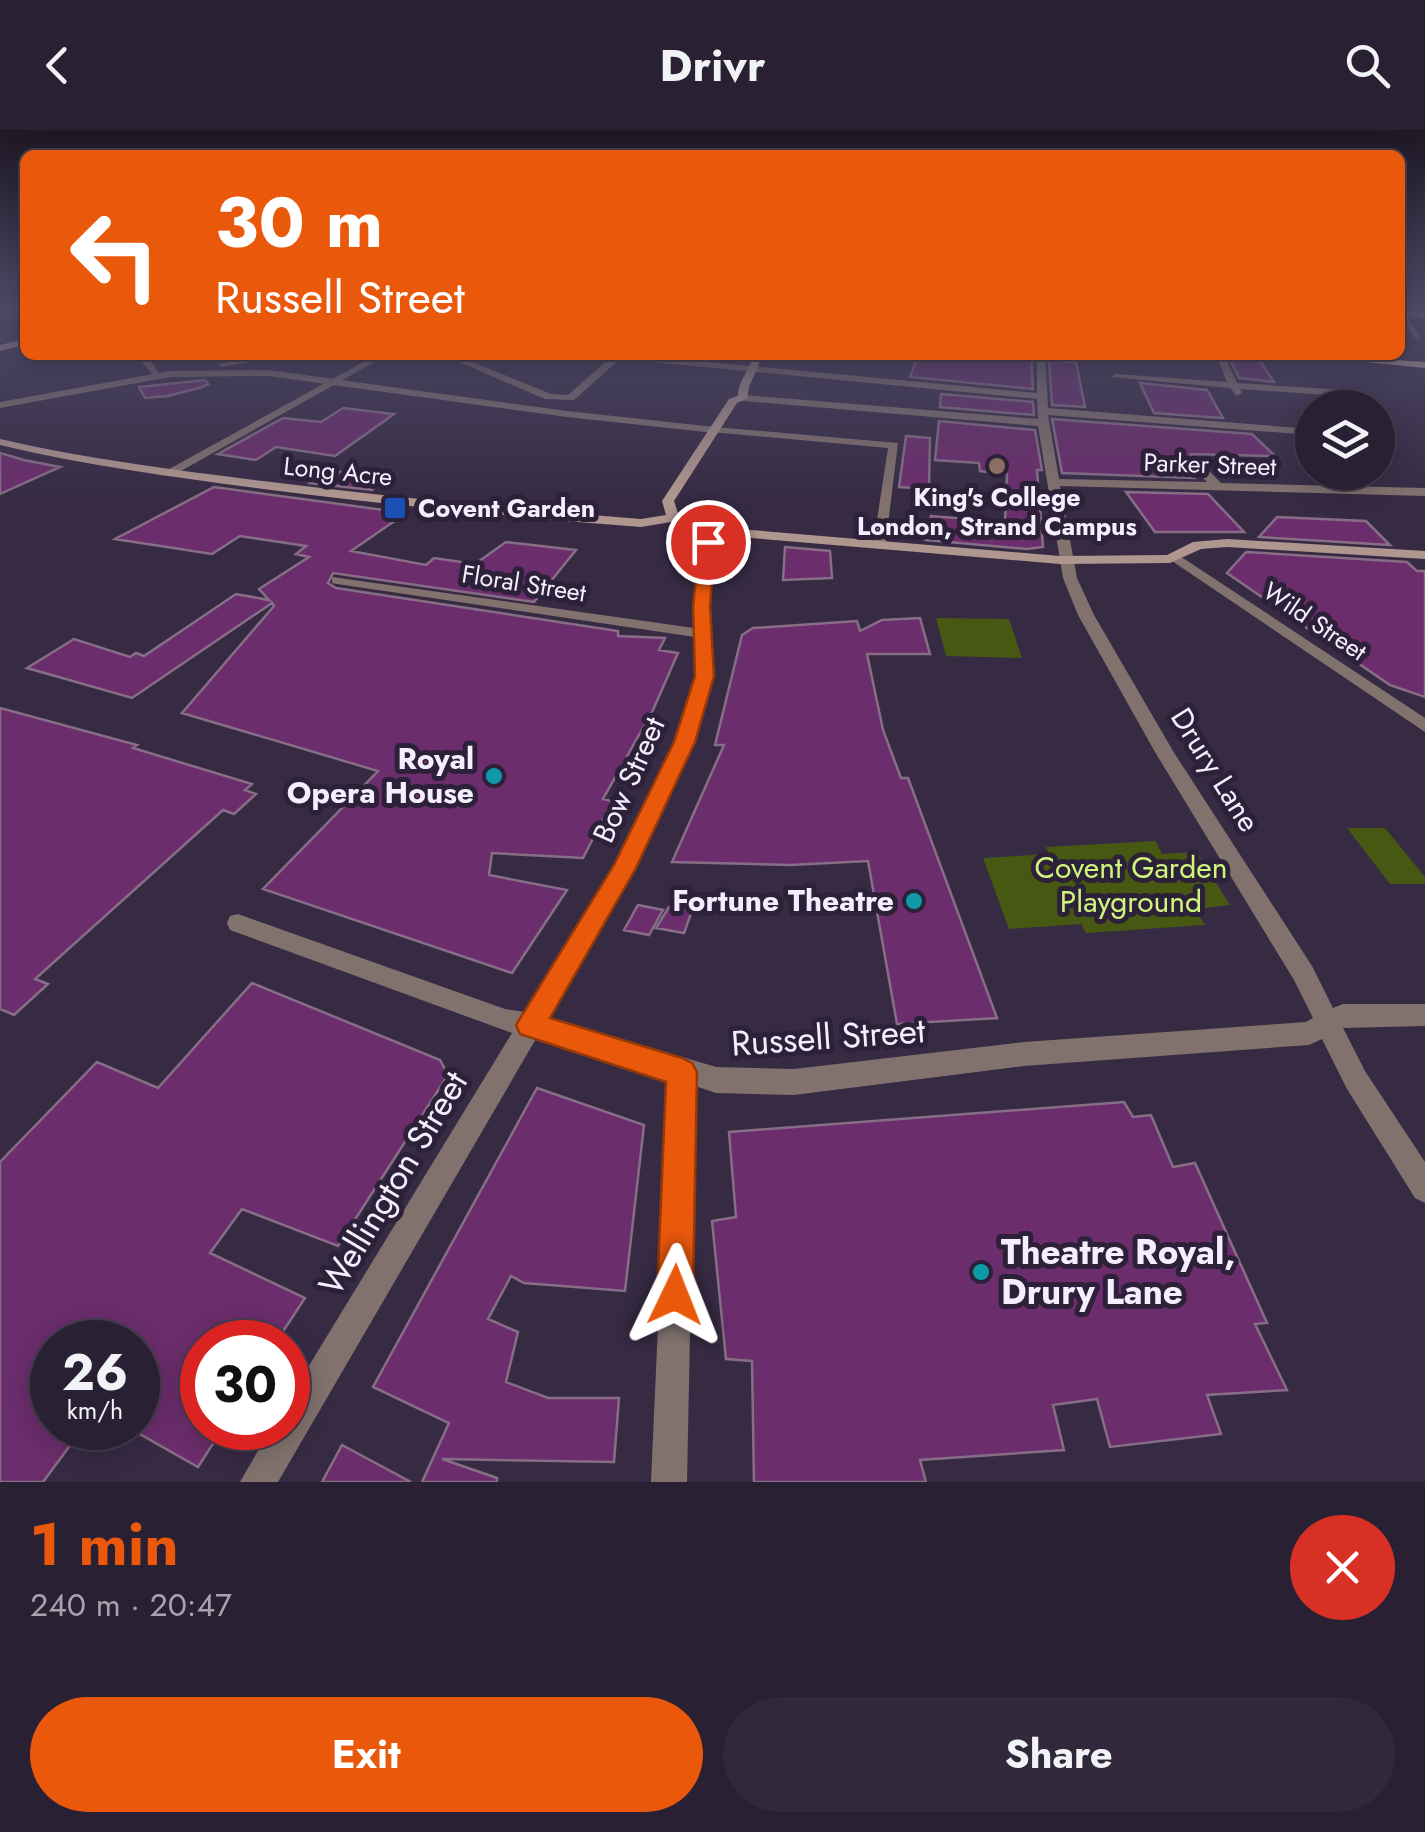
<!DOCTYPE html>
<html lang="en">
<head>
<meta charset="utf-8">
<style>
  body { margin:0; font-family:Jost,sans-serif; background:#31283b; color:#f1f3f6; height:100vh; display:flex; flex-direction:column; font-size:38px; white-space:nowrap }
  * { box-sizing:border-box; margin:0 }
  p { font-size:32px; color:#a5a3ac }
  .icon { flex:none; width:55px; height:55px; fill:none; stroke:currentColor; stroke-width:2; stroke-linecap:round; stroke-linejoin:round }
  .map { position:relative; height:1352px; overflow:hidden }
  .drawer { display:flex; flex-direction:column; background:#292033; flex:1 }
  .drawer>* { flex:none }
  .banner { position:absolute; left:20px; top:20px; width:1385px; height:210px; border-radius:15px; box-shadow:0 5px 25px #0003,0 0 0 2px #453e4e; background:#ea580c; color:#fff; overflow:hidden }
  .tools { position:absolute; left:1295px; top:260px; display:grid; gap:20px }
  .tools a { display:grid; place-items:center; width:100px; height:100px; border-radius:50%; background:#292033; box-shadow:0 5px 25px #0003,0 0 0 2px #453e4e; font-size:50px }
  .speed { position:absolute; left:30px; top:1190px; display:flex; gap:20px; font-size:50px; font-weight:700; text-align:center }
  .speed>* { display:grid; place-content:center; width:130px; height:130px; border-radius:50%; background:#292033; box-shadow:0 5px 25px #0003,0 0 0 2px #453e4e; line-height:1 }
  .speed small { font-size:25px; font-weight:400 }
  .speed .limit { border:15px solid #d22; background:#fff; color:#111 }
  .pin { position:absolute; display:grid; place-items:center; width:85px; height:85px; color:#fff; margin:-42px; border:5px solid #fff; border-radius:50%; box-shadow:0 2px 10px #0007 }
  .me { position:absolute; width:110px; margin:-55px; rotate:2deg; stroke-linejoin:round; filter:drop-shadow(0 0 8px #0008) }
  .turn { display:flex; align-items:center; gap:35px; height:210px; padding:0 30px; font-size:45px }
  .turn .icon { width:130px; height:130px; stroke-width:2.5 }
  .turn b { display:block; font-size:70px; line-height:85px }
  .round { display:grid; place-items:center; flex:none; width:105px; height:105px; border-radius:52px; background:#31283b }
  .headline { display:flex; align-items:center; justify-content:space-between; height:170px; padding:0 30px }
  h1 { font-size:60px; font-weight:700; line-height:75px; color:#ea580c }
  .button { display:flex; gap:20px; margin-top:auto; padding:20px 30px }
  .button a { flex:1; height:115px; border-radius:60px; background:#ea580c; color:#fff; font-size:40px; font-weight:700; line-height:115px; text-align:center }
  .button a+a { background:#31283b; color:#f1f3f6 }
  header { display:flex; justify-content:space-between; align-items:center; height:130px; padding:0 30px; background:#292033; font-size:45px; font-weight:700 }
  .map>svg:first-child { display:block }
  .green { fill:#465812 }
  .building { fill:#6b2d6c; stroke:#876e86; stroke-width:2.5 }
  .lines { fill:none; stroke-linecap:round; stroke-linejoin:round }
  .minor { fill:#82726e; fill-rule:evenodd }
  .tertiary { fill:#82726e; fill-rule:evenodd }
  .secondary { fill:#af968f; fill-rule:evenodd }
  .primary { fill:#d2b1a9; fill-rule:evenodd }
  .route { fill:#ea580c; stroke:#983908; stroke-width:2.5 }
  .education-dot { fill:#8d6e63; stroke:#2d2139; stroke-width:4 }
  .transit-dot { fill:#1a4fb4; stroke:#2d2139; stroke-width:4 }
  .culture-dot { fill:#0f9aa8; stroke:#2d2139; stroke-width:4 }
  .labels { text-anchor:middle; stroke-width:10; stroke-linejoin:round; paint-order:stroke }
  .far-street-label { font-size:25px; fill:#f5eefe; stroke:#2d2139 }
  .far-poi-label { font-size:25px; font-weight:bold; fill:#f5eefe; stroke:#2d2139 }
  .poi-label { font-size:30px; font-weight:bold; fill:#f5eefe; stroke:#2d2139; text-anchor:end }
  .street-label { font-size:30px; fill:#f5eefe; stroke:#2d2139 }
  .park-label { font-size:30px; fill:#d0f57d; stroke:#2d2139 }
  .near-street-label { font-size:35px; fill:#f5eefe; stroke:#2d2139 }
  .near-poi-label { font-size:35px; font-weight:bold; fill:#f5eefe; stroke:#2d2139; text-anchor:start }
</style>
</head>
<body>
<header><svg class="icon" aria-label="back" viewBox="0 0 24 24"><path d="M15 5l-7 7 7 7"/></svg>Drivr<svg class="icon" aria-label="search" viewBox="0 0 24 24"><circle cx="10" cy="10" r="6"/><path d="M15 15l6 6"/></svg></header>
<div class="map">
<svg width="1425" height="1352" viewBox="0 0 1425 1352">
  <rect width="100%" height="100%" fill="#372b44"/>
  <!-- green -->
  <path class="green" d="M936,488L1009,489L1022,528L946,526Z
    M1347,698H1385L1425,747V754H1390Z
    M1156,711L1162,724L1197,722L1230,775L1195,779L1205,795L1086,803L1081,794L1009,799L983,728L1049,724L1046,717Z"/>
  <!-- building -->
  <path class="building" d="M918,225L1001,229L1000,225H1031L1033,259L910,247Z
    M1228,225H1256L1274,252L1239,248Z
    M1049,231L1076,232L1085,277L1052,275Z
    M205,250L208,254L202,257L168,266L145,268L139,257Z
    M1140,253L1207,260L1223,288L1154,283Z
    M941,264L1033,272L1034,285L940,277Z
    M343,278L394,284L335,326L276,317L256,330L218,324L283,288L321,292Z
    M1052,289L1252,304L1275,326L1191,324L1194,328H1176L1194,348L1062,343Z
    M939,291L1035,300L1042,340H1037L1043,417L1027,419L925,410L931,386L1005,392L1007,344L980,341L979,333L935,330Z
    M906,306L930,308L929,359L899,357Z
    M0,323L24,330L60,337L0,364Z
    M328,340L386,349L372,360L310,353Z
    M214,357L406,383L351,421L426,435L434,428L475,434L506,412L576,420L534,472L333,443L328,453L336,458L618,501V506L665,508L659,520L678,523L653,580L603,669L612,671L583,728L492,723L489,745L567,760L512,843L263,759L378,641L182,583L274,476L272,473L132,568L27,538L74,509L130,527L136,523L144,526L236,464L269,470L259,459L309,427L296,424L306,416L240,406L212,424L115,409Z
    M1126,362L1208,364L1244,402H1155Z
    M1277,387L1366,391L1390,415L1259,407Z
    M785,417L830,421L832,448L783,450Z
    M1246,422L1407,432L1417,441H1425V567L1390,555L1227,443Z
    M920,488L930,524H867L883,600L901,648H908L997,888L897,894L868,731L790,735L672,732L724,615H715L742,505L753,498L857,491L860,501L882,490Z
    M0,578L137,615L133,618L252,654L245,660L256,664L234,684L223,680L35,849L48,854L14,885L0,879Z
    M638,775L663,780L649,805L624,800Z
    M669,777L692,781L684,803L656,798Z
    M252,853L440,930L448,945L338,1116L242,1079L210,1123L305,1168L276,1212H202V1298H223L198,1337L138,1303V1212H52V1298H83L43,1352H0V1032L97,932L158,958Z
    M537,958L644,995L625,1161L524,1153L511,1146L488,1189L518,1202L506,1252L548,1268H619L614,1332L442,1329L497,1348V1352H422L449,1293L373,1257Z
    M1124,972L1133,987L1151,985L1173,1037L1195,1033L1267,1193L1255,1194L1287,1260L1207,1265L1221,1304L1110,1317L1097,1269L1053,1275L1064,1320L920,1330L926,1352H754L752,1231L726,1229L712,1091L736,1087L729,1002Z
    M342,1315L411,1352H322Z"/>
  <g class="lines">
    <!-- minor -->
    <path class="minor" d="M1400,181H1405L1421,209H1415Z
      M147,225H155L152,232L162,248H156L142,232Z
      M265,225H288L222,237L217,234Z
      M376,225H387L172,346L162,343Z
      M443,225H455L551,264L568,265L610,228L601,225H634L1037,263V225H1045L1048,278L1312,299V305L1048,285L1059,349L1207,352L1188,333L1207,330L1213,333L1204,336L1221,353L1425,358V366L1060,356L1077,448L1094,485L1173,621L1312,836L1333,878L1343,874H1425V896L1343,898L1365,941L1425,1032V1073L1415,1068L1347,959L1322,909L1309,915L1024,936L794,965L716,963L695,956L687,1352H651L669,948L537,907L278,1352H240L271,1298H288V1270L512,903L230,800L227,793L230,786L238,784L505,879L525,882L615,735L672,620L697,546L695,507L337,454L332,453V447L694,498L693,476L701,407L708,403L715,407L709,476L713,546L690,620L635,738L548,887L716,937L794,939L1024,912L1306,892L1313,888L1294,850L1155,622L1078,485L1063,448L1038,296L743,271L738,268L743,265L1038,289L1037,269L620,229L574,270L545,269Z
      M1216,225H1224L1237,253L1344,260L1363,278H1352L1341,266L1240,259L1242,263L1237,266L1230,258L1111,247L1116,244L1227,252Z
      M1378,295L1383,298L1386,307L1378,309Z
      M715,297L898,313L885,419L873,416L888,318L711,302V298Z
      M1177,424L1425,588V602L1172,431V425Z"/>
    <!-- tertiary -->
    <path class="tertiary" d="M268,240L567,281L715,297L720,300L715,303L567,287L268,246L170,247L0,278V272L170,241Z"/>
    <!-- secondary -->
    <path class="secondary" d="M753,225H761C760,240 746,254 748,268L737,273L674,371L679,386L710,403L739,399L1060,426L1167,425L1193,412L1227,409L1425,421V429L1227,417L1201,419L1170,433L1060,434L739,407L708,411L671,392L641,397C514,387 389,375 263,359C174,347 87,336 0,315V309C87,329 174,340 263,351C389,367 514,379 641,389L666,385L662,371L729,269L738,266C737,253 750,240 753,225Z"/>
    <!-- primary -->
    <path class="primary" d="M1400,179L1425,182V188L1400,185Z
      M25,209V215L0,221V215Z
      M1320,225L1425,232V238L1326,228Z"/>
  </g>
  <!-- sky -->
  <linearGradient id="sky" x2="0" y2="1"><stop stop-color="#1e1825"/><stop offset="0.48" stop-color="#4d4a67"/><stop offset="1" stop-color="#4d4a67" stop-opacity="0"/></linearGradient>
  <rect width="1425" height="368" fill="url(#sky)"/>
  <!-- route -->
  <path class="route" d="M708,407L715,412L710,476L714,546L695,612L636,738L550,888L682,928L692,933L697,942L693,1165L688,1178L675,1183L662,1178L657,1165L666,952L520,904L516,895L614,735L674,612L695,546L693,476L700,412Z"/>
  <!-- markers -->
  <circle class="education-dot" cx="997" cy="336" r="10"/>
  <rect class="transit-dot" x="383" y="366" width="24" height="24" rx="5"/>
  <g class="culture-dot">
    <circle cx="494" cy="646" r="10"/>
    <circle cx="914" cy="771" r="10"/>
    <circle cx="981" cy="1142" r="10"/>
  </g>
  <g class="labels">
    <!-- far-street labels -->
    <g class="far-street-label">
      <text transform="translate(1210 334) rotate(2)" y="9">Parker Street</text>
      <text transform="translate(338 341) rotate(6)" y="9">Long Acre</text>
      <text transform="translate(524 453) rotate(9)" y="9">Floral Street</text>
      <text transform="translate(1315 491) rotate(34)" y="9">Wild Street</text>
    </g>
    <!-- far-poi labels -->
    <g class="far-poi-label">
      <text x="997" y="376">King's College<tspan x="997" dy="29">London, Strand Campus</tspan></text>
      <text x="418" y="387" text-anchor="start">Covent Garden</text>
    </g>
    <!-- poi labels -->
    <g class="poi-label">
      <text x="474" y="639">Royal<tspan x="474" dy="34">Opera House</tspan></text>
      <text x="894" y="781">Fortune Theatre</text>
    </g>
    <!-- street labels -->
    <g class="street-label">
      <text transform="translate(1215 640) rotate(58)" y="10">Drury Lane</text>
      <text transform="translate(629 650) rotate(-66)" y="10">Bow Street</text>
    </g>
    <!-- park labels -->
    <g class="park-label">
      <text x="1131" y="748">Covent Garden<tspan x="1131" dy="34">Playground</tspan></text>
    </g>
    <!-- near-street labels -->
    <g class="near-street-label">
      <text transform="translate(828 907) rotate(-4)" y="12">Russell Street</text>
      <text transform="translate(393 1053) rotate(-59)" y="12">Wellington Street</text>
    </g>
    <!-- near-poi labels -->
    <g class="near-poi-label">
      <text x="1001" y="1134">Theatre Royal,<tspan x="1001" dy="40">Drury Lane</tspan></text>
    </g>
  </g>
</svg>
<div class="tools">
<a><svg class="icon" aria-label="layers" viewBox="0 0 24 24"><path d="M12 4l9 5-9 5-9-5zM3 14l9 5 9-5"/></svg></a>
</div>
<div class="speed"><div>26<small>km/h</small></div><div class="limit">30</div></div>
<div class="pin" style="left:708px;top:412px;background:#d93025"><svg class="icon" aria-label="arrive" viewBox="0 0 24 24"><path d="M6 21V4h12l-3 4 3 4H6"/></svg></div>
<svg class="me" style="left:675px;top:1165px" viewBox="-20 -20 40 40"><path d="M0-17L14 15 0 8-14 15z" fill="#ea580c" stroke="#fff" stroke-width="4"/></svg>
<div class="banner">
<div class="turn"><svg class="icon" aria-label="left" viewBox="0 0 24 24"><path d="M17 20v-9H6M10 6l-5 5 5 5"/></svg><div><b>30 m</b>Russell Street</div></div>
</div>
</div>
<section class="drawer">
<div class="headline"><div><h1>1 min</h1><p>240 m · 20:47</p></div><a class="round" style="background:#d93025;color:#fff"><svg class="icon" aria-label="close" viewBox="0 0 24 24"><path d="M6 6l12 12M18 6L6 18"/></svg></a></div>
<div class="button"><a>Exit</a><a>Share</a></div>
</section>
</body>
</html>
